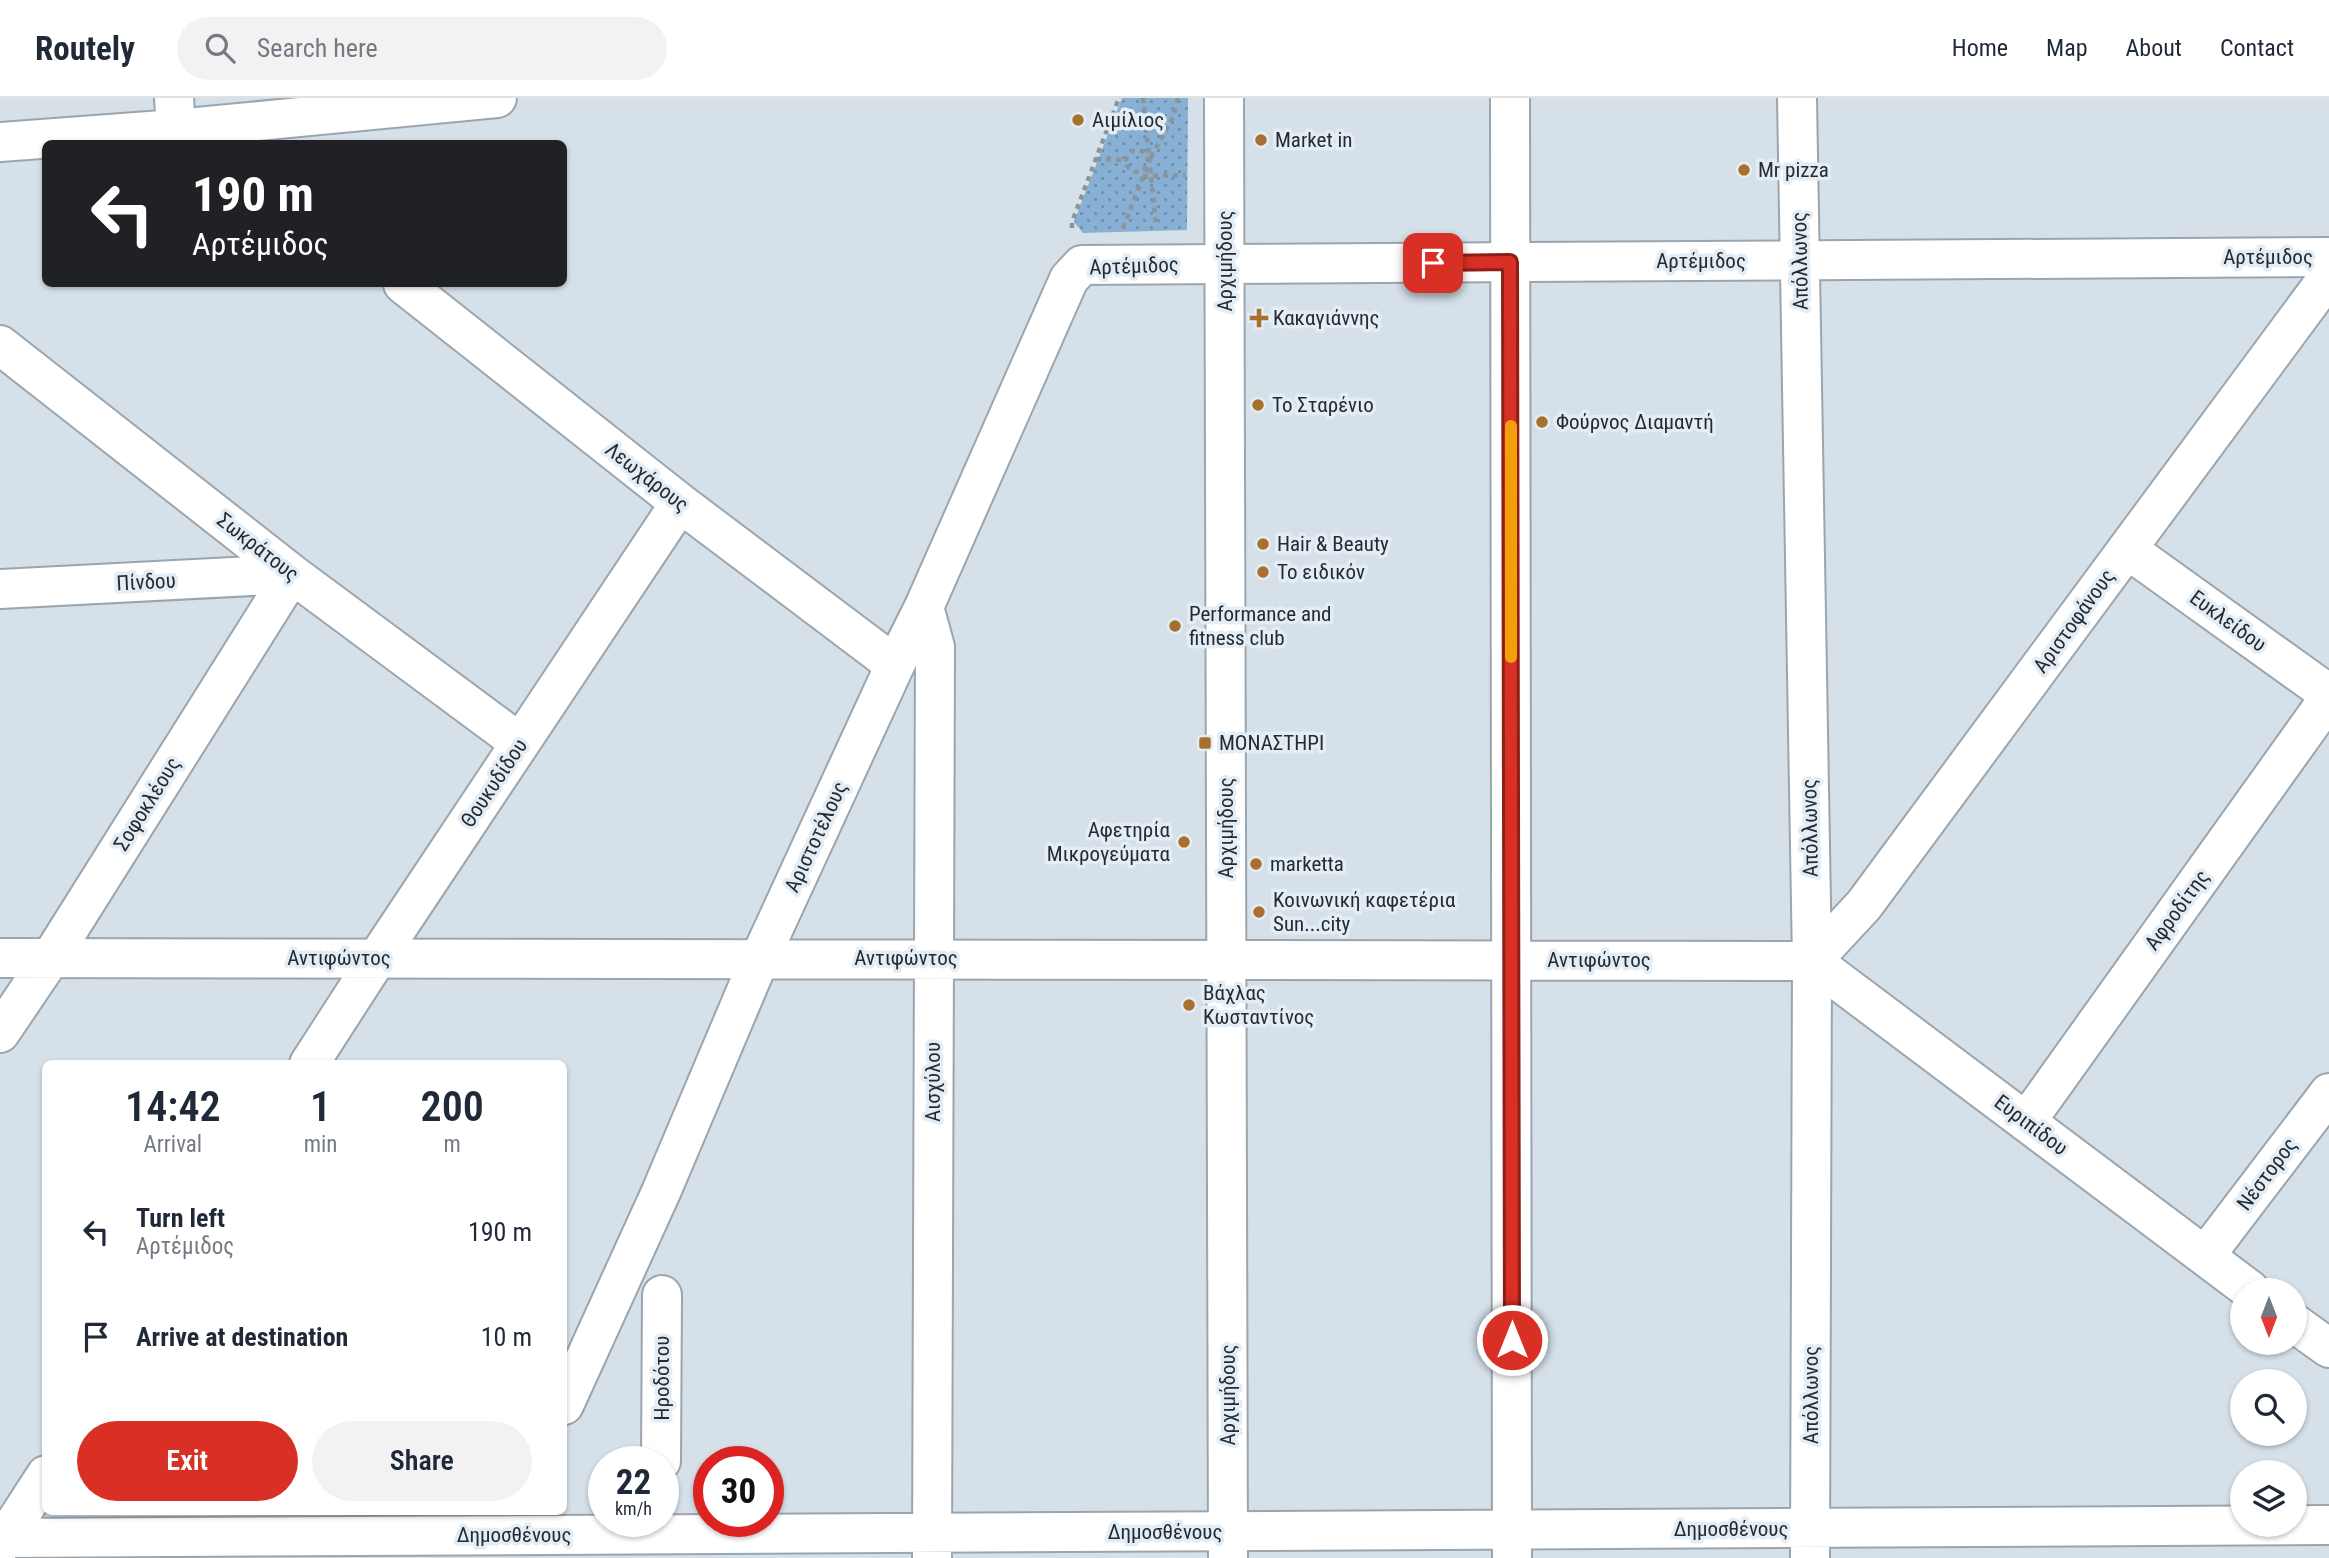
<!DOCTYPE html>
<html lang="en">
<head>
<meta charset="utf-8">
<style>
  body { margin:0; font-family:"Roboto Condensed",sans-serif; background:#f2f2f3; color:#1f2937; height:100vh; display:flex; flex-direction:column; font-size:26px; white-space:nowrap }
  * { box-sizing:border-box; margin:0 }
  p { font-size:23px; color:#747a83 }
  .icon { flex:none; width:38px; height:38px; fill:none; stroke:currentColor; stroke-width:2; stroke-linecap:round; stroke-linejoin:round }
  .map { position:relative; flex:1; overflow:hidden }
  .drawer { position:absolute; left:42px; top:962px; width:525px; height:455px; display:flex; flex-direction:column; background:#fff; border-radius:10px; box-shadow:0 2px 5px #0004 }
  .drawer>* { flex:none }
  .top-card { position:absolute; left:42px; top:42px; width:525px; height:147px; border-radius:10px; box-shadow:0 2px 5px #0004; background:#202124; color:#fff; overflow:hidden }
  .needle { width:46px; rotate:180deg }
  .fabs { position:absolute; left:2230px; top:1180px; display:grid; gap:14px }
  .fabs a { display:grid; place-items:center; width:77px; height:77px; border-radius:50%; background:#fff; box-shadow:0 2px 5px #0004; font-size:35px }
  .speed { position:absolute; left:588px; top:1348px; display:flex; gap:14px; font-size:35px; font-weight:700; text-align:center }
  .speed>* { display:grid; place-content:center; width:91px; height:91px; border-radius:50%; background:#fff; box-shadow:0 2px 5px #0004; line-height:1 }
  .speed small { font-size:18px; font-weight:400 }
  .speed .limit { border:10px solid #d22; background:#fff; color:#111 }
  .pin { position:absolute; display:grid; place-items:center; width:60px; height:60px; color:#fff; margin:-30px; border-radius:14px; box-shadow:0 4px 10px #0006 }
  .me { position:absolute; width:77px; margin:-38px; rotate:0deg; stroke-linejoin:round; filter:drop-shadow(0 0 5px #0008) }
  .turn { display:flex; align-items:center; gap:24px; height:147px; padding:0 35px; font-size:32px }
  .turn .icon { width:91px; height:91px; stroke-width:2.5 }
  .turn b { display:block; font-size:49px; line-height:60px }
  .eta { display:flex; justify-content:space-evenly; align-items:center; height:119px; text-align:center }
  .eta b { font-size:42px; font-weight:600; line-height:49px }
  .primary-button { display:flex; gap:14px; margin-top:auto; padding:14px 35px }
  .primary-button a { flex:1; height:80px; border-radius:42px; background:#d93025; color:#fff; font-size:28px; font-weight:600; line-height:80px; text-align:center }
  .primary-button a+a { background:#f2f2f3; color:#1f2937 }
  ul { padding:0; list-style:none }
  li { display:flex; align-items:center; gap:21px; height:105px; padding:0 35px }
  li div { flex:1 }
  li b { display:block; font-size:26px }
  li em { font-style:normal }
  header { display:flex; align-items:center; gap:42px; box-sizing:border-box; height:98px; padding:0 35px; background:#fff; border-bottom:2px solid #e0e1e3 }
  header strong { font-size:33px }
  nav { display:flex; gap:38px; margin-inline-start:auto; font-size:24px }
  .search { width:490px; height:63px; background:#f2f2f3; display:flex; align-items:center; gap:18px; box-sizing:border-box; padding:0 24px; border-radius:38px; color:#747a83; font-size:26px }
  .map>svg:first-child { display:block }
  .park { fill:url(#park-dots) }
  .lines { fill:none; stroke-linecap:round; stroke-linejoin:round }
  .minor-casing { stroke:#9ba5ae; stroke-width:42 }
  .tertiary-casing { stroke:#9ba5ae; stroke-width:42 }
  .path { stroke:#8c949b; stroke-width:4.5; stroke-dasharray:5 5; stroke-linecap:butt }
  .minor { stroke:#fff; stroke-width:38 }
  .tertiary { stroke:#fff; stroke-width:38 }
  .route-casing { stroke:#8d1f18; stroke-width:18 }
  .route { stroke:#d93025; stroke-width:12 }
  .slow { stroke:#f59e0b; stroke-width:12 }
  .poi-dot { fill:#a96f2f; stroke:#e2edf6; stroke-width:2.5 }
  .labels { text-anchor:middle; stroke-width:7; stroke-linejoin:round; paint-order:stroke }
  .poi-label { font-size:21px; fill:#272b2f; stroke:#e2edf6; text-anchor:start }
  .street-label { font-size:21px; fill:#272b2f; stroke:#e2edf6 }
</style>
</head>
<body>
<header>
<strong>Routely</strong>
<div class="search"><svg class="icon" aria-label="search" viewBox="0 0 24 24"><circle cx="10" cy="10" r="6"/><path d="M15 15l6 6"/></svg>Search here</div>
<nav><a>Home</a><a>Map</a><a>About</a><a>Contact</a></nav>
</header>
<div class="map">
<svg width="2329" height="1460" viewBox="0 0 2329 1460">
  <defs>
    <pattern id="park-dots" width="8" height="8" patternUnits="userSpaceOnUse" patternTransform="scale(1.75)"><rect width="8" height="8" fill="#87b0d4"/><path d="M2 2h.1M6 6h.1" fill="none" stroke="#6e8fac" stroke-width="1.8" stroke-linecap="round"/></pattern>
  </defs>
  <rect width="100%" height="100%" fill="#d5e0e9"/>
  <!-- park -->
  <path class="park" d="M1122,0H1188L1187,132L1083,135L1074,124Z"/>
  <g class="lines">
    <defs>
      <path id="minor" d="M174,0L176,31
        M1510,0L1512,1460
        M1797,0L1812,863L1810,1460
        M0,44L176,31L497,0
        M403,186L680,405L895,567
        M0,247L292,476L520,645
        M2127,451L2329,596
        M0,491L292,476
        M924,509L935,549L932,1460
        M0,860L1812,863
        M1812,863L1864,807L2329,178
        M1812,863L2250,1192
        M0,935L50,861L292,476
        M309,966L378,859L680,405
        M2026,1024L2329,600
        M2205,1158L2329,995
        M2294,1225L2329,1250
        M564,1307L661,1094L760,860L895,567L924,509L1069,181L1082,167L1225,166
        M661,1363L662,1197
        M0,1440L2329,1427
        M0,1448L46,1377"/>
      <path id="tertiary" d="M1224,0L1228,1460
        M1225,166L2329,159"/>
    </defs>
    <!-- minor casing -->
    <use href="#minor" class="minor-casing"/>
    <!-- tertiary casing -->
    <use href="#tertiary" class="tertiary-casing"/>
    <!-- path -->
    <path class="path" d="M1143,0L1156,127
      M1126 63a11 11 0 1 1 22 0a11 11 0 1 1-22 0Z
      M1151,59L1173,19L1178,0
      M1096,61L1125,62
      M1143,78L1185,77
      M1072,130V124L1119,0
      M1123,130L1147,69"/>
    <!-- minor -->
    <use href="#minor" class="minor"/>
    <!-- tertiary -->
    <use href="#tertiary" class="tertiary"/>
  </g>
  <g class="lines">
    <defs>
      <path id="route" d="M1433,165L1510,164L1512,1242"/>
    </defs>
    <!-- route casing -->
    <use href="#route" class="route-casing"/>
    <!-- route -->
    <use href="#route" class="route"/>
    <!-- slow -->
    <path class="slow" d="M1511,328V559"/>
  </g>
  <!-- markers -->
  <g class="poi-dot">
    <circle cx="1078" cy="22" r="7"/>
    <circle cx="1261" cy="42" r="7"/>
    <circle cx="1744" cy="72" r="7"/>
    <path d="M1255.5 209.5h7v7h7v7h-7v7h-7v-7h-7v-7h7z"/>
    <circle cx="1258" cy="307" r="7"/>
    <circle cx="1542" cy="324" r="7"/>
    <circle cx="1263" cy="446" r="7"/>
    <circle cx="1263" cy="474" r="7"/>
    <circle cx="1175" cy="528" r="7"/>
    <rect x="1198" y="638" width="14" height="14" rx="3.5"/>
    <circle cx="1184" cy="744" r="7"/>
    <circle cx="1256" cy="766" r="7"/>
    <circle cx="1259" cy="814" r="7"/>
    <circle cx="1189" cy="907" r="7"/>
  </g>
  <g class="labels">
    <!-- poi labels -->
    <g class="poi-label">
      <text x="1092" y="29">Αιμίλιος</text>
      <text x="1275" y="49">Market in</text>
      <text x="1758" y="79">Mr pizza</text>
      <text x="1273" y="227">Κακαγιάννης</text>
      <text x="1272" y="314">Το Σταρένιο</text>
      <text x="1556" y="331">Φούρνος Διαμαντή</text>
      <text x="1277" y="453">Hair &amp; Beauty</text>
      <text x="1277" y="481">Το ειδικόν</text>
      <text x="1189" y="523">Performance and<tspan x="1189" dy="24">fitness club</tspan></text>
      <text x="1219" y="652">ΜΟΝΑΣΤΗΡΙ</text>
      <text x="1170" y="739" text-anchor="end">Αφετηρία<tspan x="1170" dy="24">Μικρογεύματα</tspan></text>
      <text x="1270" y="773">marketta</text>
      <text x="1273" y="809">Κοινωνική καφετέρια<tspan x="1273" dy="24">Sun...city</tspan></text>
      <text x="1203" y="902">Βάχλας<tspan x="1203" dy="24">Κωσταντίνος</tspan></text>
    </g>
    <!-- street labels -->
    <g class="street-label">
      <text x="2268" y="166">Αρτέμιδος</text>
      <text transform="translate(1225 163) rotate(-90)" y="7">Αρχιμήδους</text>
      <text x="1701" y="170">Αρτέμιδος</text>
      <text transform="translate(1800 163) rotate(-91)" y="7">Απόλλωνος</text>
      <text transform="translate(1134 168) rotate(-2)" y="7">Αρτέμιδος</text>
      <text transform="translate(647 379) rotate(38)" y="7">Λεωχάρους</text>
      <text transform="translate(258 449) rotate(38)" y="7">Σωκράτους</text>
      <text transform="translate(146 484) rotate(-3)" y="7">Πίνδου</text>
      <text transform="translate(2074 523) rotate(-54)" y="7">Αριστοφάνους</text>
      <text transform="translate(2228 523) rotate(36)" y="7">Ευκλείδου</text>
      <text transform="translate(494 685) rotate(-56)" y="7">Θουκυδίδου</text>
      <text transform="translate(147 706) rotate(-58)" y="7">Σοφοκλέους</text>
      <text transform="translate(1226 730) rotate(-90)" y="7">Αρχιμήδους</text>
      <text transform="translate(1810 730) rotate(-91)" y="7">Απόλλωνος</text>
      <text transform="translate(816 739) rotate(-65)" y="7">Αριστοτέλους</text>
      <text transform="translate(2177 812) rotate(-54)" y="7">Αφροδίτης</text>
      <text x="339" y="867">Αντιφώντος</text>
      <text x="906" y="867">Αντιφώντος</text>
      <text x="1599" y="869">Αντιφώντος</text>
      <text transform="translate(933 984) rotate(-90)" y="7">Αισχύλου</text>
      <text transform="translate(2031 1027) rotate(37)" y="7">Ευριπίδου</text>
      <text transform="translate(2267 1076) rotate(-53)" y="7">Νέστορος</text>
      <text transform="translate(662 1280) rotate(-90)" y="7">Ηροδότου</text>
      <text transform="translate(1228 1297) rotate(-90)" y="7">Αρχιμήδους</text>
      <text transform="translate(1811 1297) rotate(-90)" y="7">Απόλλωνος</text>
      <text x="1731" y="1438">Δημοσθένους</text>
      <text x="1165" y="1441">Δημοσθένους</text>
      <text x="514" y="1444">Δημοσθένους</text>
    </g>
  </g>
</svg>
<div class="fabs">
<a><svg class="needle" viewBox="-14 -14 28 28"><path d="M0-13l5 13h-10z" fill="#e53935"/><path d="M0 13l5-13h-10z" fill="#747a83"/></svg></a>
<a><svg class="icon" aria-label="search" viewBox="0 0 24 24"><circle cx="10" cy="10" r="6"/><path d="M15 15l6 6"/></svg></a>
<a><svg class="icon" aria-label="layers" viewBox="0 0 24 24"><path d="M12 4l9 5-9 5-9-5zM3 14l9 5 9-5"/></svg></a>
</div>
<div class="speed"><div>22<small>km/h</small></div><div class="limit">30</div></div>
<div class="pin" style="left:1433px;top:165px;background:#d93025"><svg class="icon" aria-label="arrive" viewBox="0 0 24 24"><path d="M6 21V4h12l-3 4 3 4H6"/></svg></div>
<svg class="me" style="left:1512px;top:1242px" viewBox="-20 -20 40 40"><circle r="17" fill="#d93025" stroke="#fff" stroke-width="3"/><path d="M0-11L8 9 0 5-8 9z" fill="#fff"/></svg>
<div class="top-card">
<div class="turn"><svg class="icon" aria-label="left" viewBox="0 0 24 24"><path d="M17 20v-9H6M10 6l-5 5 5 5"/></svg><div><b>190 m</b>Αρτέμιδος</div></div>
</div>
<section class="drawer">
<div class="eta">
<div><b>14:42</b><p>Arrival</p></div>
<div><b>1</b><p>min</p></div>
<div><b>200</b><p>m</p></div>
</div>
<ul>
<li><svg class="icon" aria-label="left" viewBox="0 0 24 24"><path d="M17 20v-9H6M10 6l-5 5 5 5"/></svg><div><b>Turn left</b><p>Αρτέμιδος</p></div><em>190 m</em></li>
<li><svg class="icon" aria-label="arrive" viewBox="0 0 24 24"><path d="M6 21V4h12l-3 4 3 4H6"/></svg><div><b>Arrive at destination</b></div><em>10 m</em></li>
</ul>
<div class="primary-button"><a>Exit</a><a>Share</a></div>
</section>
</div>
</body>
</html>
